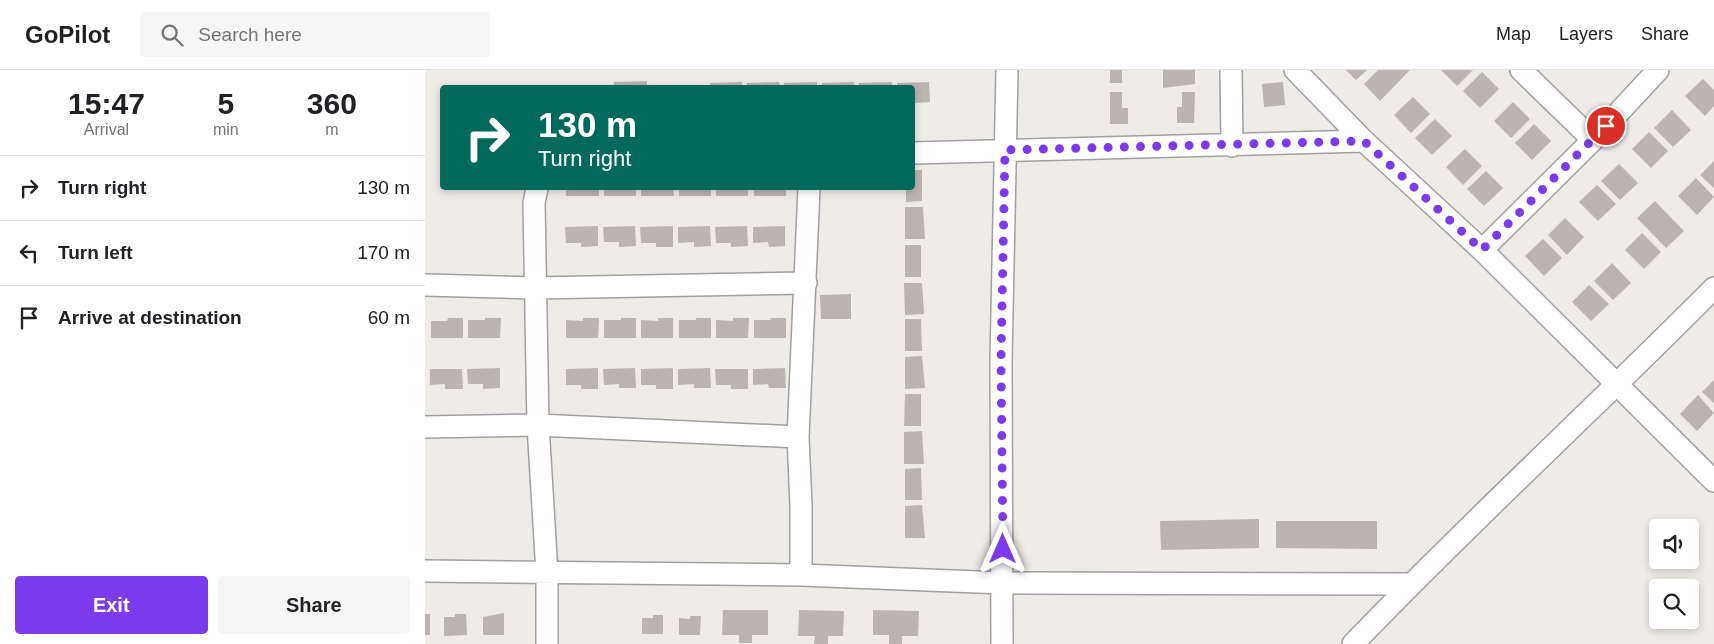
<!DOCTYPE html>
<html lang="en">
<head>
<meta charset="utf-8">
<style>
  body { margin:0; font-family:Helvetica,sans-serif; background:#f6f6f6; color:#202124; height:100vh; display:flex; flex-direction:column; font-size:19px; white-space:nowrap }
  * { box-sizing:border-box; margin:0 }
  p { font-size:16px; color:#757577 }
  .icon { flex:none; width:28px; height:28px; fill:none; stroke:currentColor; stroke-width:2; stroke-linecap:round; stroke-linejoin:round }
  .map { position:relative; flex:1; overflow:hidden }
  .side { display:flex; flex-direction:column; background:#fff; width:425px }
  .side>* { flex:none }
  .top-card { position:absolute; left:15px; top:15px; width:475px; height:105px; border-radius:5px; box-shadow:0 2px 8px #0003; background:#00695c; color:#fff; overflow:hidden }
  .tools { position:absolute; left:1224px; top:449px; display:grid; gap:10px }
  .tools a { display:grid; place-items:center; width:50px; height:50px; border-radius:5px; background:#fff; box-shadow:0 2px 8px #0003; font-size:25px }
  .pin { position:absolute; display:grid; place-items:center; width:42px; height:42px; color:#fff; margin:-21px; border:2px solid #fff; border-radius:50%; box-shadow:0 1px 5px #0007 }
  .me { position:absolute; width:55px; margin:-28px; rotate:0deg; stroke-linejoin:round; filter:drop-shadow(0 0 4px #0008) }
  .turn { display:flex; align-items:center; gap:18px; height:105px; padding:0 15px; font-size:22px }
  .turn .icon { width:65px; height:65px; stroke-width:2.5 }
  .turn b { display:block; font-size:35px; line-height:42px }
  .eta { display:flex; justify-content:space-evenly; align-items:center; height:85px; text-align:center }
  .eta b { font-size:30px; font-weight:800; line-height:35px }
  .cta { display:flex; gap:10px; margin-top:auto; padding:10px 15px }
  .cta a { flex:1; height:58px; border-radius:5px; background:#7c3aed; color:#fff; font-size:20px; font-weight:800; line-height:58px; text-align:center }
  .cta a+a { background:#f6f6f6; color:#202124 }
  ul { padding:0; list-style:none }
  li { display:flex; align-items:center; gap:15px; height:65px; padding:0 15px; border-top:1px solid #e0e0e0 }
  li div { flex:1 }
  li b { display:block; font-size:19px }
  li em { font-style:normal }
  header { display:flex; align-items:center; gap:30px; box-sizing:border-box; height:70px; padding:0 25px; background:#fff; border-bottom:1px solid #e0e0e0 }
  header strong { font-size:24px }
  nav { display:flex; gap:28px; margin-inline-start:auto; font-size:18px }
  .search { width:350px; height:45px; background:#f6f6f6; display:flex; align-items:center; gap:12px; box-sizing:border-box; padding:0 18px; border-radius:5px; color:#757577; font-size:19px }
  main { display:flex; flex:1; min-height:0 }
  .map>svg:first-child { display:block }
  .building { fill:#bcb4b0 }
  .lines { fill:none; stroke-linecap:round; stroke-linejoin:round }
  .minor-casing { stroke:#a0a0a0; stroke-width:24 }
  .minor { stroke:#fff; stroke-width:21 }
  .route { stroke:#7c3aed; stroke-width:9; stroke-dasharray:0 16.2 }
</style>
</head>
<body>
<header>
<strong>GoPilot</strong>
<div class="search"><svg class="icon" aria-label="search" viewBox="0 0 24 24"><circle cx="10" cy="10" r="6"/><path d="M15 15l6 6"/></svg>Search here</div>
<nav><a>Map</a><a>Layers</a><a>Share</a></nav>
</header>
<main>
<section class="side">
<div class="eta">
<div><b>15:47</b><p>Arrival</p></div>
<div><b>5</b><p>min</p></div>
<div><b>360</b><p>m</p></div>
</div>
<ul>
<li><svg class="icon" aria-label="right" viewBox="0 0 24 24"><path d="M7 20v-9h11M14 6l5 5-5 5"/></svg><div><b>Turn right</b></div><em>130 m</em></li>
<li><svg class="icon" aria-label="left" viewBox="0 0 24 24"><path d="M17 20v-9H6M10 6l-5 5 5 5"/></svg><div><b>Turn left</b></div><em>170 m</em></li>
<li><svg class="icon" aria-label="arrive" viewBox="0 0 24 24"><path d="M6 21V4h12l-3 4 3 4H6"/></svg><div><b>Arrive at destination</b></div><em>60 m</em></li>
</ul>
<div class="cta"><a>Exit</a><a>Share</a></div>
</section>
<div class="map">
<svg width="1289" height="574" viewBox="0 0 1289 574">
  <rect width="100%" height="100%" fill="#efebe7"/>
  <!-- building -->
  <path class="building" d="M685,0H697V13H685Z
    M738,0H770V14L738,18Z
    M921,0H942L931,10Z
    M953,0H985L955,31L939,14Z
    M1016,0H1048L1032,16Z
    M1057,2L1074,19L1055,38L1038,21Z
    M1278,9L1289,20V36L1280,46L1260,26Z
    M222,11V18H189V12Z
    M317,12V18H285V13Z
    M354,12L355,18H322V13Z
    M392,12V18H359V13Z
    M429,12L430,18H397V13Z
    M467,12V18H434V13Z
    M504,12L505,32L488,33V18H472V13Z
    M858,12L860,35L839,37L837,14Z
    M685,22H697V38H703V54H685Z
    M757,22H770L769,53H752V37H757Z
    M988,27L1005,44L986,63L969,45Z
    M1088,32L1105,49L1086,68L1069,51Z
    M1247,40L1266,60L1248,77L1229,58Z
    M1010,49L1027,66L1007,85L990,68Z
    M1109,54L1126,71L1107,90L1090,73Z
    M1224,62L1243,81L1226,98L1207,79Z
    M1040,79L1057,96L1038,115L1021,97Z
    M1289,91V118L1275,105Z
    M1194,94L1213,113L1195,130L1176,111Z
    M488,100H497V131L481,132V118H488Z
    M1061,101L1078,118L1059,136L1042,119Z
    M1271,108L1289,127L1272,145L1253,126Z
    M1172,115L1191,134L1173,151L1154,132Z
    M141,118H174V126H141Z
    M179,118H211V126H179Z
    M216,118H248L249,126H216Z
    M254,118H286V126H254Z
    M291,118H323V126H291Z
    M329,118H361V126H329Z
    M1230,131L1259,161L1241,178L1212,148Z
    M480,137H498L500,169H480Z
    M1140,148L1159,167L1142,185L1123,165Z
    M173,156V176L156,177V173H141L140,157Z
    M210,156L211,176L194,177V172H179L178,157Z
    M248,156V177H231V173H216L215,157Z
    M285,156L286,176L269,177V172L253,173V157Z
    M322,156L323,176L306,177V173H291L290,157Z
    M360,156V176L344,177L343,172L328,173V157Z
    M1217,163L1236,182L1219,199L1200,180Z
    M1118,169L1137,188L1119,206L1100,186Z
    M480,175H496V207H480Z
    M1187,193L1206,213L1188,230L1169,211Z
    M479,213H497L499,244L480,245Z
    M1164,215L1184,234L1166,251L1147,232Z
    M426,224V249H396L395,225Z
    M23,248H38V268H6V251H22Z
    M60,248H76L75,268H43V250H60Z
    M158,248H174L173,268H141V250L158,251Z
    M196,248H211V268H179V250H196Z
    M233,248H248V268H216V250L233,251Z
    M271,248H286V268H254V250H271Z
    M308,248H324L323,268H291V250L308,251Z
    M345,248H361V268H329V250H346Z
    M480,249H496L497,281H480Z
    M497,286L500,318L480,319V287Z
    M75,298V318L58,319V314H43L42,299Z
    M173,298V319H156V315H141V299Z
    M210,298L211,318H194V314L179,315L178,299Z
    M248,298V319H231V315H216V299Z
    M285,298L286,318H269V314L253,315V299Z
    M360,298L361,318H344L343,314L328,315V299Z
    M5,299H37L38,319H20V314L5,315Z
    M290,299H323V319H306V315H291Z
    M1289,310V333L1277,322Z
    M480,324H496V356H479Z
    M1273,325L1289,343L1272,361L1255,344Z
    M497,361L499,394H479V362Z
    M496,398L497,430H480V399Z
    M497,435L500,468H480V436Z
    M834,449V478L736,480L735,451Z
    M851,451H952V479L851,478Z
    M298,540H343V565H327V573H314V565H297Z
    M374,540L419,541L418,566H403V574H389L390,566H373Z
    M448,540L494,541L493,566H477V574H464V565H448Z
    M79,543V565H58V547Z
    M0,544H5V565H0Z
    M30,544H41L42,565L19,566V547H30Z
    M228,545H238V564H217V548H228Z
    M265,546H276L275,565H254V548L265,549Z"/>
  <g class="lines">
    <defs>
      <path id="minor" d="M806,0L807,76
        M870,0L939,71L1057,180L1289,411
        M1096,0L1168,70
        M488,83L939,71
        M112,118L109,133L113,355L122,503V574
        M1057,180L1168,70L1233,0
        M0,215L111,218L381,213
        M0,357L113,355L373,367L376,435V505
        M373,367L384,118
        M0,501L376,505L578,513L986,514
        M577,574L576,291L582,0
        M928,574C1045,452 1170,338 1289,218"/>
    </defs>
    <!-- minor casing -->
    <use href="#minor" class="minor-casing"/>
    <!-- minor -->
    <use href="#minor" class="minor"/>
  </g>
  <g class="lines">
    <!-- route -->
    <path class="route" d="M578,479L576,291L580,80L939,71L1057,180L1181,56"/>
  </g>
</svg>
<div class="tools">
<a><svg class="icon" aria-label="sound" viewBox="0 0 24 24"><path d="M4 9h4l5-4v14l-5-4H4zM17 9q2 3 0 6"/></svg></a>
<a><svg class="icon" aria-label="search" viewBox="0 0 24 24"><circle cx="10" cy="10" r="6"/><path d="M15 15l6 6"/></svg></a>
</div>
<div class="pin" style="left:1181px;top:56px;background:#d93025"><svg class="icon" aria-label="arrive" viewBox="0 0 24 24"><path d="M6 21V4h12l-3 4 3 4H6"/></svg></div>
<svg class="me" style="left:578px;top:479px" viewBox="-20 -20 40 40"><path d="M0-17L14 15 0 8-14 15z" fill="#7c3aed" stroke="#fff" stroke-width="4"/></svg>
<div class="top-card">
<div class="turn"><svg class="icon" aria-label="right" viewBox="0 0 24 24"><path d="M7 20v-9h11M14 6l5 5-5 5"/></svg><div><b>130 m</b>Turn right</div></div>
</div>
</div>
</main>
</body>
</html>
